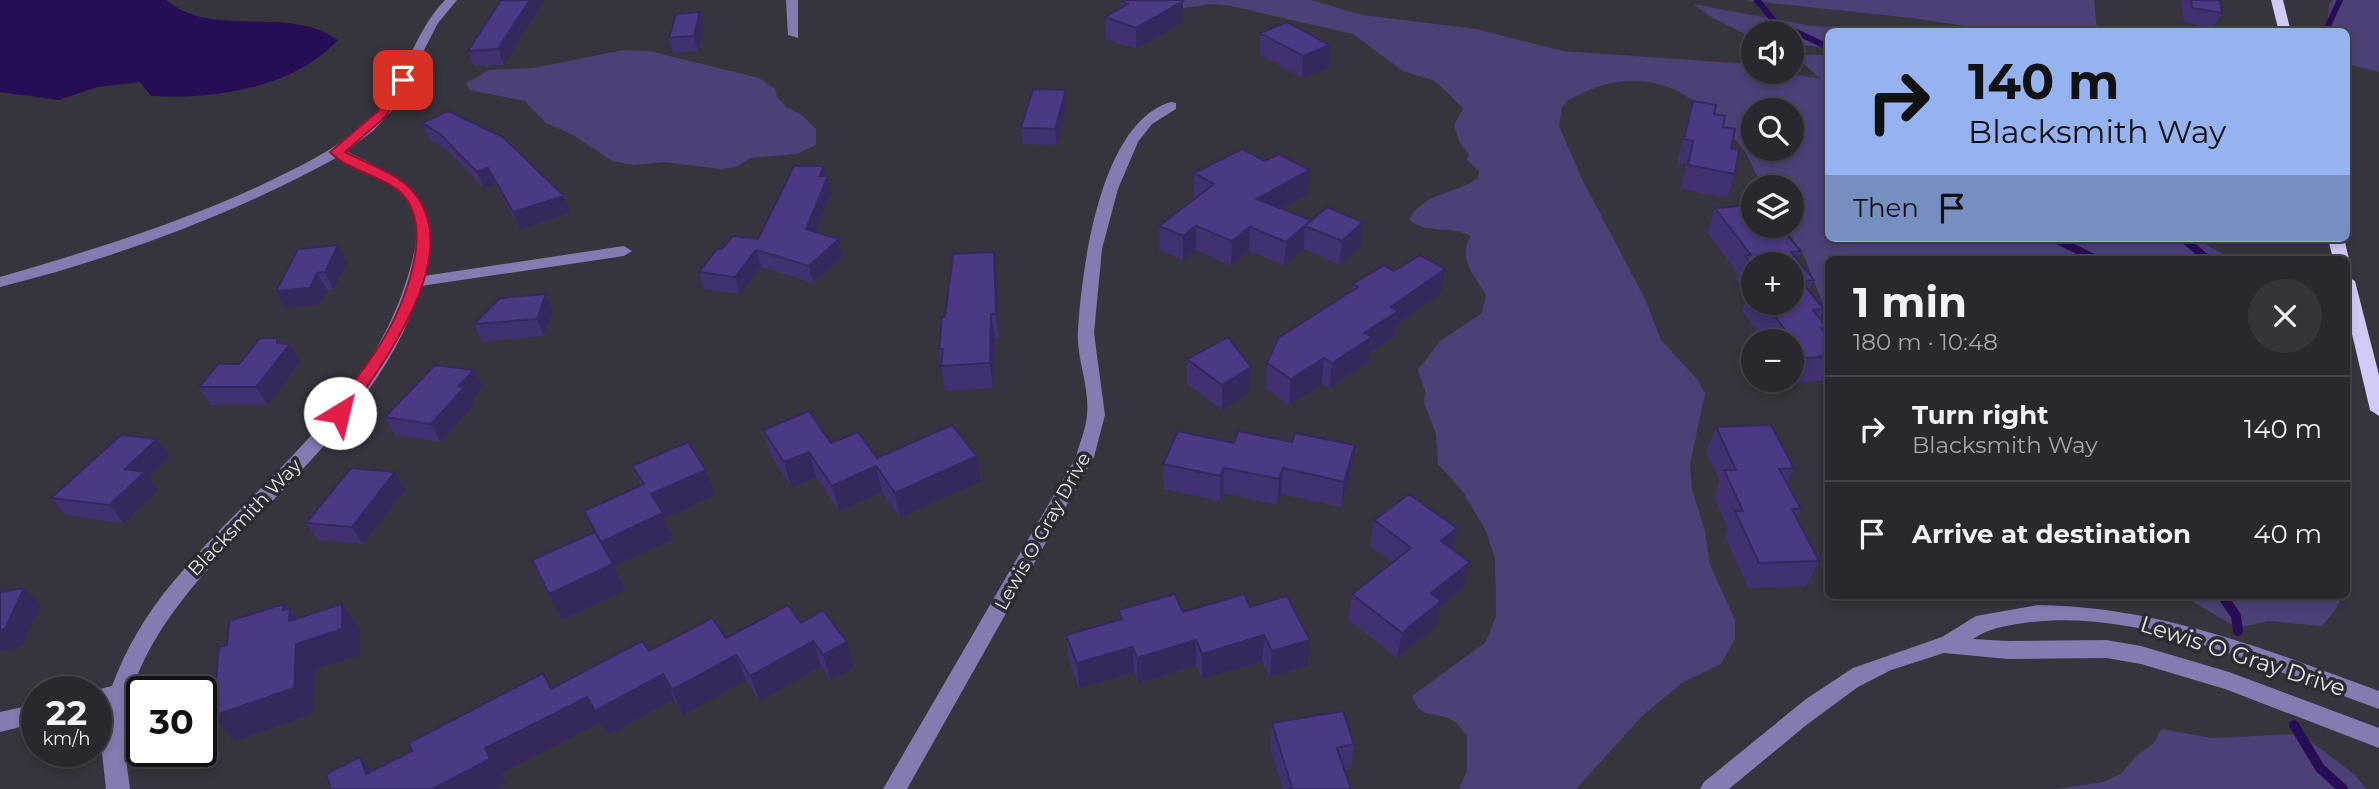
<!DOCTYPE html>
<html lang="en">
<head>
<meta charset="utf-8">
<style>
  body { margin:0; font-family:Montserrat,sans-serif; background:#34343a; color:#f1f3f6; height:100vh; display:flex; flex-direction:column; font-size:26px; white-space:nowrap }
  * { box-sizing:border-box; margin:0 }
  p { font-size:23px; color:#a5a6aa }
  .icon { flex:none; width:38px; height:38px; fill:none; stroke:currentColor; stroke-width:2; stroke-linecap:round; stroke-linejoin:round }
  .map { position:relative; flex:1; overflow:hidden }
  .drawer { position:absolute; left:1825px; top:256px; width:525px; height:343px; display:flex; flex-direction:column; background:#28282e; border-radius:10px; box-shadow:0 4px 10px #0003,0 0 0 2px #44444a }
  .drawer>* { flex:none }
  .hud { position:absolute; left:1825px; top:28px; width:525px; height:214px; border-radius:10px; box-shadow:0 4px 10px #0003,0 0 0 2px #44444a; background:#95b2f1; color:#111; overflow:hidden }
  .buttons { position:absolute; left:1741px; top:21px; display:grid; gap:14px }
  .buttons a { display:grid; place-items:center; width:63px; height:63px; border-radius:50%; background:#28282e; box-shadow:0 4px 10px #0003,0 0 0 2px #44444a; font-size:35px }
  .speed { position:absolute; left:21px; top:676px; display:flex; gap:14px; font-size:35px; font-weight:700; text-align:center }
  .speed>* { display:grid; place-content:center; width:91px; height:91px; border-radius:50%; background:#28282e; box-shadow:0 4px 10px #0003,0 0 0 2px #44444a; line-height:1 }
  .speed small { font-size:18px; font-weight:400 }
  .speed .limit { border:4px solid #111; border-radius:10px; background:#fff; color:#111 }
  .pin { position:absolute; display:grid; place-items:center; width:60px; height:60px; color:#fff; margin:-30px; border-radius:14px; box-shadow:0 4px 10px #0006 }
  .me { position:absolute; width:77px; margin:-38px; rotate:36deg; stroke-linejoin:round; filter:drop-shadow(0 0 5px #0008) }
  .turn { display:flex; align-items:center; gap:24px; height:147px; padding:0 28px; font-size:32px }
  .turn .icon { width:91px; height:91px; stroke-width:2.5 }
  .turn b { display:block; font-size:49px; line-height:60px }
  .then { display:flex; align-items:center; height:66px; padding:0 28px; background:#0003; gap:14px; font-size:26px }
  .round { display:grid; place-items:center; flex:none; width:74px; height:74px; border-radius:37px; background:#34343a }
  .overview { display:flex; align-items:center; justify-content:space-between; height:119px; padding:0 28px }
  h1 { font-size:42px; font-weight:700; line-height:52px }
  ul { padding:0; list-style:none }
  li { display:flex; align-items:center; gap:21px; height:105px; padding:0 28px; border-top:2px solid #44444a }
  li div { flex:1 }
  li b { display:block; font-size:26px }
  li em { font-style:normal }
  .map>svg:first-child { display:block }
  .green { fill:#4c4076; fill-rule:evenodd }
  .water { fill:#270d55 }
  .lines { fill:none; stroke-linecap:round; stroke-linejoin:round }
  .stream-far2 { stroke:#270d55; stroke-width:6 }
  .stream-far1 { stroke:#270d55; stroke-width:8 }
  .stream { stroke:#270d55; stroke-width:10 }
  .minor { fill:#847bb0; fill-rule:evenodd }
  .major { fill:#d0caf6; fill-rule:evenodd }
  .wall { fill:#413171; fill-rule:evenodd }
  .shaded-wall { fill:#35285c }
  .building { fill:#4c3983; stroke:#35285c; stroke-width:2 }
  .route { fill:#e11d48; stroke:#92132f; stroke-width:2 }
  .labels { text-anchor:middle; stroke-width:7; stroke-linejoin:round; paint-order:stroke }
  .street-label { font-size:19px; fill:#e7e7ec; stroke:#2c2b33 }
  .near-street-label { font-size:23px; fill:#e7e7ec; stroke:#2c2b33 }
</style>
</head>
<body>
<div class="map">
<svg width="2379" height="789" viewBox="0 0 2379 789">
  <rect width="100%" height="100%" fill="#36353e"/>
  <!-- green -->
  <path class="green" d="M1140,0H1311L1362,15L1476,29L1563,51L1748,64L1753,65L1754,72C1776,72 1800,75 1821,79L1797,58L1800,55H1829V238H2194L2232,259H1829V319L1804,256L1784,226H1792V187H1763C1756,177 1753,164 1746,154C1740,143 1729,134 1721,125C1676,76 1625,67 1567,101L1562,107L1559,126L1582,179L1646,301L1661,340L1697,379L1705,393L1690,464L1692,489L1705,531L1710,565L1735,620V639L1721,664L1683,682L1643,715L1576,789H1459L1467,771V735C1462,730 1456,721 1450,719C1430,710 1423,721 1412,696L1486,642L1496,616L1495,558L1486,531L1463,492L1438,464L1436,433L1424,403L1425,391L1418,370L1440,341L1482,313L1486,295C1474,274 1457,259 1471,236C1453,225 1423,235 1409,219C1425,192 1454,195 1478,178L1479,171L1467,160L1469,154L1460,143L1454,125L1463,108L1435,81L1403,71L1353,34L1231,6L1212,4L1171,10ZM1754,110H1792V149H1754Z
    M1743,0H2094L2097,30L2110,31H1998L1912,18Z
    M2333,0H2379V72L2347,64V32L2327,31L2329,5Z
    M1693,4L1811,26L1899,31L1829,32V48L1792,44V33H1754L1751,37L1713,18Z
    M623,50L649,51L759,78L775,89L777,97L786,107L802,115L816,129V145L797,154L750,158L736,167L721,169L664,162L633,165L612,161L573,135L546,123L525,101L469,90L466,83L489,70L534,68Z
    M2181,595H2343L2336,609L2322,626L2268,621L2238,628Z
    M2161,729L2212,738L2301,734L2355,775L2366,789H2057L2103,782L2121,774L2135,757L2154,743Z"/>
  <!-- water -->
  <path class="water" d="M0,0H166C215,40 286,4 338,40C292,89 214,99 151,96L140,82L98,87L59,100L0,92Z"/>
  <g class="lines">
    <!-- stream-far2 -->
    <path class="stream-far2" d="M1757,0L1775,22L1828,47
      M2325,32L2340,0"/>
    <!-- stream-far1 -->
    <path class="stream-far1" d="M2053,238L2096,259
      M2183,238L2207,259"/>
    <!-- stream -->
    <path class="stream" d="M2222,595L2236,616L2238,631
      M2294,725L2320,768L2343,789"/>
    <!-- minor -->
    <path class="minor" d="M445,0H457L438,23L394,108L373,131L346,151C407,181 447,199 424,276L624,246L632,251L624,256L421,286C394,378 321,451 256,518C205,571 150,627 129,699C121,729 126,759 130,789H106L101,744L106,706L96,708V691H92L112,686C126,648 147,613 173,582C255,483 368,406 407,279C414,256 422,229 410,206C397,180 361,170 336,158C232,215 116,258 0,287V277C93,250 187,221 274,179C309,162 345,144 372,116C405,83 412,34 445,0Z
      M786,0H798V38L788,35Z
      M1171,102L1176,103V109L1152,124L1138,142L1118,189L1102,249L1094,333L1105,415L1094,457L907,789H883L1076,457C1079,444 1086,429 1087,415C1090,387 1076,358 1078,330C1082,268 1100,122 1171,102Z
      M2038,605C2162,607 2264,649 2379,691V709C2270,671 2142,606 2024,623C2005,626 1989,628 1973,639L2008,641L2106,640L2141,646L2229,672L2379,728V748L2225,689L2141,664L2106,658L2008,659L1944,653L1891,670L1858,687L1805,726L1729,789H1700L1704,782L1806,699L1853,668L1942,637L1976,616Z
      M37,704V723L0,732V712Z"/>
    <!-- major -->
    <path class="major" d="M2271,0H2283L2291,32H2279Z
      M2328,238H2344L2349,259L2347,262V259H2333Z
      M2347,276L2355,281L2379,375V416L2370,410L2347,313Z"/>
  </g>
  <!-- wall -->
  <path class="wall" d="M501,0H544L504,65L474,66L468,51Z
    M2181,0H2220L2222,13L2213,28L2184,22Z
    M1183,1V22L1136,49L1106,39L1105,17L1123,7L1122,2Z
    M704,27L698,51L673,53L669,38Z
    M1260,33L1329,67L1302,78L1260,55Z
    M1693,101L1714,114L1723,127L1731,148L1735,174L1727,198L1681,189L1686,164L1677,163Z
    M1067,105L1057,145L1023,144L1021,128Z
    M448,111L570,213L520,229L495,184L484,188L447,150L429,139L422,123Z
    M824,166L831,193L815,232L843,256L813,283L761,267L740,294L704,289L699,272L758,239Z
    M1194,173L1308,194L1281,209L1361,246L1339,265L1304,249L1284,266L1249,251L1231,266L1196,250L1183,260L1159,250V226L1196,198L1194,197Z
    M1715,208L1801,251L1797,260L1814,280L1809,291L1824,309L1820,318L1827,327L1825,333L1829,338V380L1796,383L1792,378V341H1765L1742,310L1748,295L1736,280L1738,274L1707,232ZM1754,264L1792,303H1754Z
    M298,249L347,262L334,289L327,290L320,305L286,308L276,291Z
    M1394,271L1441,293L1396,325L1395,336L1370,352L1369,362L1329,388L1322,384L1289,405L1266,388L1267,363L1352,291L1353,284Z
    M997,276L999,339H995L993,388L945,391L939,349L945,317Z
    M546,294L553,311L544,336L482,342L474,324Z
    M280,343L300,362L268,405H211L199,387L239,364Z
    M1187,359L1250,392L1222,410L1187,384Z
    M474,370L483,387L472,400L474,404L441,442L395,435L385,417Z
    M1716,427L1794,468L1787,484L1801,509L1797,518L1819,561L1806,586L1748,588L1725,536L1728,527L1714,496L1720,481L1706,452Z
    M763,430L831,443L877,458L977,456L981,481L900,518L882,492L839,511L816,477L792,488L771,455Z
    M157,439L170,457L149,477L158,490L124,523L66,515L51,498Z
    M1292,442L1355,445L1352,470L1341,507L1281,494L1277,505L1223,493L1220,501L1164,489L1163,464L1234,443Z
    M632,466L715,495L664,518L673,539L614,566L625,590L562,620L594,532L584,511L641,486Z
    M405,490L363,544L318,540L306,523Z
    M1374,520L1457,528L1453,550L1464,587L1439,608L1436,626L1397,658L1348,619L1352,594L1392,562L1370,546Z
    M1250,607L1310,640L1308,665L1270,677L1262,661L1202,679L1196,665L1138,683L1134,672L1079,688L1069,660L1066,635L1119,620L1118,610L1183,612Z
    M801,623L854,667L831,680L821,666L760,701L746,680L683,715L674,699L608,735L601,722L501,773L506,784L496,789H331L371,772L412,751L543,673L552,689L649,651L726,638Z
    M1272,723L1354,744L1351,769L1345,770L1351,789H1283L1270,748Z"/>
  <!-- shaded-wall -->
  <path class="shaded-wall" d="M530,0H544L504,65L498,49Z
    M1183,1V22L1136,49V28Z
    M700,12L704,27L698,51L694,36Z
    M1330,45L1329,67L1302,78L1303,56Z
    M1066,90L1067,105L1057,145L1055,129Z
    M824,166L827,179L828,176L831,193L810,246L806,229L820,176Z
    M488,168L495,184L484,188L477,172Z
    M1309,170L1308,194L1256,223L1257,199Z
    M564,196L570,213L520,229L513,212Z
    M1311,220L1305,226L1304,249L1284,266L1286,242Z
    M1363,222L1361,246L1339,265L1342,241Z
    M1196,226V250L1183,260V236Z
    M1250,227L1249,251L1231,266L1232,241Z
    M839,239L843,256L813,283L809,266Z
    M338,245L347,262L334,289L325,272Z
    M756,250L761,267L740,294L735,277Z
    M994,252L997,276L999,339L996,314Z
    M1445,269L1441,293L1396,325L1395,336L1370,352L1369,362L1329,388L1332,363L1391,307Z
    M317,273L327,290L320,305L286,308L276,291Z
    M546,294L553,311L544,336L537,319Z
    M991,314L995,339L993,388L990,363Z
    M277,338L285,351L290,344L300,362L268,405L256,387L277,343Z
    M1324,358L1322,384L1289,405L1291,379Z
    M1251,367L1250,392L1222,410V385Z
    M474,370L483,387L472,400L474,404L441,442L431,424L459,386Z
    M157,439L170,457L149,477L158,490L124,523L109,505L125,469Z
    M1355,445L1352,470L1341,507L1344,482Z
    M809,452L816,477L792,488L784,462Z
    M977,456L981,481L900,518L895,493Z
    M876,466L882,492L839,511L832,486Z
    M1224,468L1223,493L1220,501V476Z
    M1283,468L1281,494L1277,505L1279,479Z
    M706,470L715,495L664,518L673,539L614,566L625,590L562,620L549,594L601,542L651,494Z
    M395,472L405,490L363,544L352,527Z
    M1457,528L1452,553L1441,541Z
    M1470,562L1464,587L1439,608L1436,626L1397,658L1402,633L1431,593Z
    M24,588L40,605L22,646L0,651V630Z
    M284,604L290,612V608L308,633L342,604L360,630V655L315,669L314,713L235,741L213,716L289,621L283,610Z
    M1264,635L1262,661L1202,679V654Z
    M1196,640V665L1138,683L1137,658Z
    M1310,640L1308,665L1270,677L1272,651Z
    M813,641L821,666L760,701L750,676Z
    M847,642L854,667L831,680L823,655Z
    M1133,647L1134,672L1079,688L1077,663Z
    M736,655L746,680L683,715L672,690Z
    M543,673L557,698L587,697L601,722L501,773L506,784L496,789H432L485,748L551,689Z
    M663,674L674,699L608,735L595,711Z
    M360,757L379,781L366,774Z"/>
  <!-- building -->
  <path class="building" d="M501,0H530L498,49L468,51Z
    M1126,0H1181L1183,1L1136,28L1105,17L1128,4L1122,2Z
    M2191,0H2220L2222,13L2192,8Z
    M700,12L694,36L669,38L676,14Z
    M1287,22L1330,45L1303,56L1260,33Z
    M1033,89L1066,90L1055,129L1021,128Z
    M1693,101L1716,105L1714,114L1725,116L1723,127L1735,129L1731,148L1739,150L1735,174L1688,165L1693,141L1684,139Z
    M448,111L503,137L564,196L513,212L488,168L477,172L440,134L422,123Z
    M1242,149L1265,161L1279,154L1309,170L1257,199L1311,220L1286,242L1250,227L1232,241L1196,226L1183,236L1159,226L1214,184L1194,173Z
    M794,166H824L820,176H828L806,229L839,239L809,266L756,250L735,277L699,272L717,249H722L733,236L758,239Z
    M1754,205V226H1779L1801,251L1791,252L1814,280L1801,281L1824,309L1813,310L1827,327L1821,328L1829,338V356L1806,358L1765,303H1792V264H1754V267L1745,256L1751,255L1715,208Z
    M1327,207L1363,222L1342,241L1305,226Z
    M338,245L325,272L317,273L310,288L276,291L298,249Z
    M994,252L996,314H991L990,363L941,366L943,349H939L942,317H945L953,254Z
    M1420,255L1445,269L1391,307L1398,311L1364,333L1372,337L1332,363L1324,358L1291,379L1267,363L1278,338L1358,287L1353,284L1384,265L1394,271Z
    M546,294L537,319L474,324L500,298Z
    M1228,337L1251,367L1222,385L1187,359Z
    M260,338H277V343L290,344L256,387H199L218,364H239Z
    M435,365L474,370L459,386L465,387L431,424L385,417Z
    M809,411L831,443L858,432L877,458L952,425L977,456L895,493L876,466L832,486L809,452L784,462L763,430Z
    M1771,425L1794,468L1779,469L1801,509H1792L1819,561L1759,563L1735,511H1743L1724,470H1736L1716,427Z
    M1178,431L1234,443L1238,431L1292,442L1295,433L1355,445L1344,482L1283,468L1279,479L1224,468L1220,476L1163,464Z
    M121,435L157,439L125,469L145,472L109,505L51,498Z
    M688,442L706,470L651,494L663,513L601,542L584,511L644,484L632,466Z
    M351,468L395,472L352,527L306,523Z
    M1409,494L1457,528L1441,541L1470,562L1431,593L1441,601L1402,633L1352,594L1411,548L1374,520Z
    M595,532L613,564L549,594L532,560Z
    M24,588L5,629L0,630V592Z
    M1175,594L1183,612L1244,594L1250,607L1287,596L1310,640L1272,651L1264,635L1202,654L1196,640L1137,658L1133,647L1077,663L1066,635L1122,619L1118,610Z
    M284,604L283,610L290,608L289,621L342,604V629L296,644L294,688L213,716L219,647L227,645L229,621Z
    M788,605L801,623L823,610L847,642L823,655L813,641L750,676L736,655L672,690L663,674L595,711L587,697L485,748L490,759L432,789H331L326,774L360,757L366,774L412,751L409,743L543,673L551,689L642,641L649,651L712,618L726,638Z
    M1343,711L1354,744L1337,748L1351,789H1288L1292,788L1272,723Z"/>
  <!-- route -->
  <path class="route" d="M399,78L409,80L385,117L345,152C362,161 397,174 410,188C470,250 383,363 346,417L340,418L332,413C348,387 369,364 384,338C405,303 436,225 400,192C381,175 348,171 330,152L377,112Z"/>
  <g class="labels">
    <!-- street labels -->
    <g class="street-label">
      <text transform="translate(244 517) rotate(-46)" y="7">Blacksmith Way</text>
      <text transform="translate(1042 531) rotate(-61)" y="7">Lewis O Gray Drive</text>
    </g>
    <!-- near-street labels -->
    <g class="near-street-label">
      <text transform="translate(2243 656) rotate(18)" y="8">Lewis O Gray Drive</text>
    </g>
  </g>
</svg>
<div class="buttons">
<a><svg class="icon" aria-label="sound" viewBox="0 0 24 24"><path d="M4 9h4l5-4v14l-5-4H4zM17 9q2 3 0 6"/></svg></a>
<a><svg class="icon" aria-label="search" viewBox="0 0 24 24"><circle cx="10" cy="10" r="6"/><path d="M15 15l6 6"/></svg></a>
<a><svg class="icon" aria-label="layers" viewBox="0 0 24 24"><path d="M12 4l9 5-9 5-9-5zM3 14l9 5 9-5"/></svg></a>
<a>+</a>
<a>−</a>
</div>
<div class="speed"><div>22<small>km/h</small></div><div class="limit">30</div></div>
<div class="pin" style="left:403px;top:80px;background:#d93025"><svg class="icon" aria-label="arrive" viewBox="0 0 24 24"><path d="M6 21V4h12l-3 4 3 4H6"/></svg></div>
<svg class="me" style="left:340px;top:413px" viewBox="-20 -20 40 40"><circle r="19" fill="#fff"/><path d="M0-13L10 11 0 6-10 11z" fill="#e11d48"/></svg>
<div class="hud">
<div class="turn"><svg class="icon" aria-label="right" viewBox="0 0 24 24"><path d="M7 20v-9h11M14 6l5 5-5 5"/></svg><div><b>140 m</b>Blacksmith Way</div></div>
<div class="then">Then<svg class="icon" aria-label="arrive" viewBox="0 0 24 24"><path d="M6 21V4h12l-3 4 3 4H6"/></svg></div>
</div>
<section class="drawer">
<div class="overview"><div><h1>1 min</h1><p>180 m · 10:48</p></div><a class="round"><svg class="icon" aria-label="close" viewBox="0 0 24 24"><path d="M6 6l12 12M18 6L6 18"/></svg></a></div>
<ul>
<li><svg class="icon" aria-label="right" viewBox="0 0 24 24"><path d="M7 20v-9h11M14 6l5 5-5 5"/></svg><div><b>Turn right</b><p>Blacksmith Way</p></div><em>140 m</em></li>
<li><svg class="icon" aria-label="arrive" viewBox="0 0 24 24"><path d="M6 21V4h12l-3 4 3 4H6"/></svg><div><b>Arrive at destination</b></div><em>40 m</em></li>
</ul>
</section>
</div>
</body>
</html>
